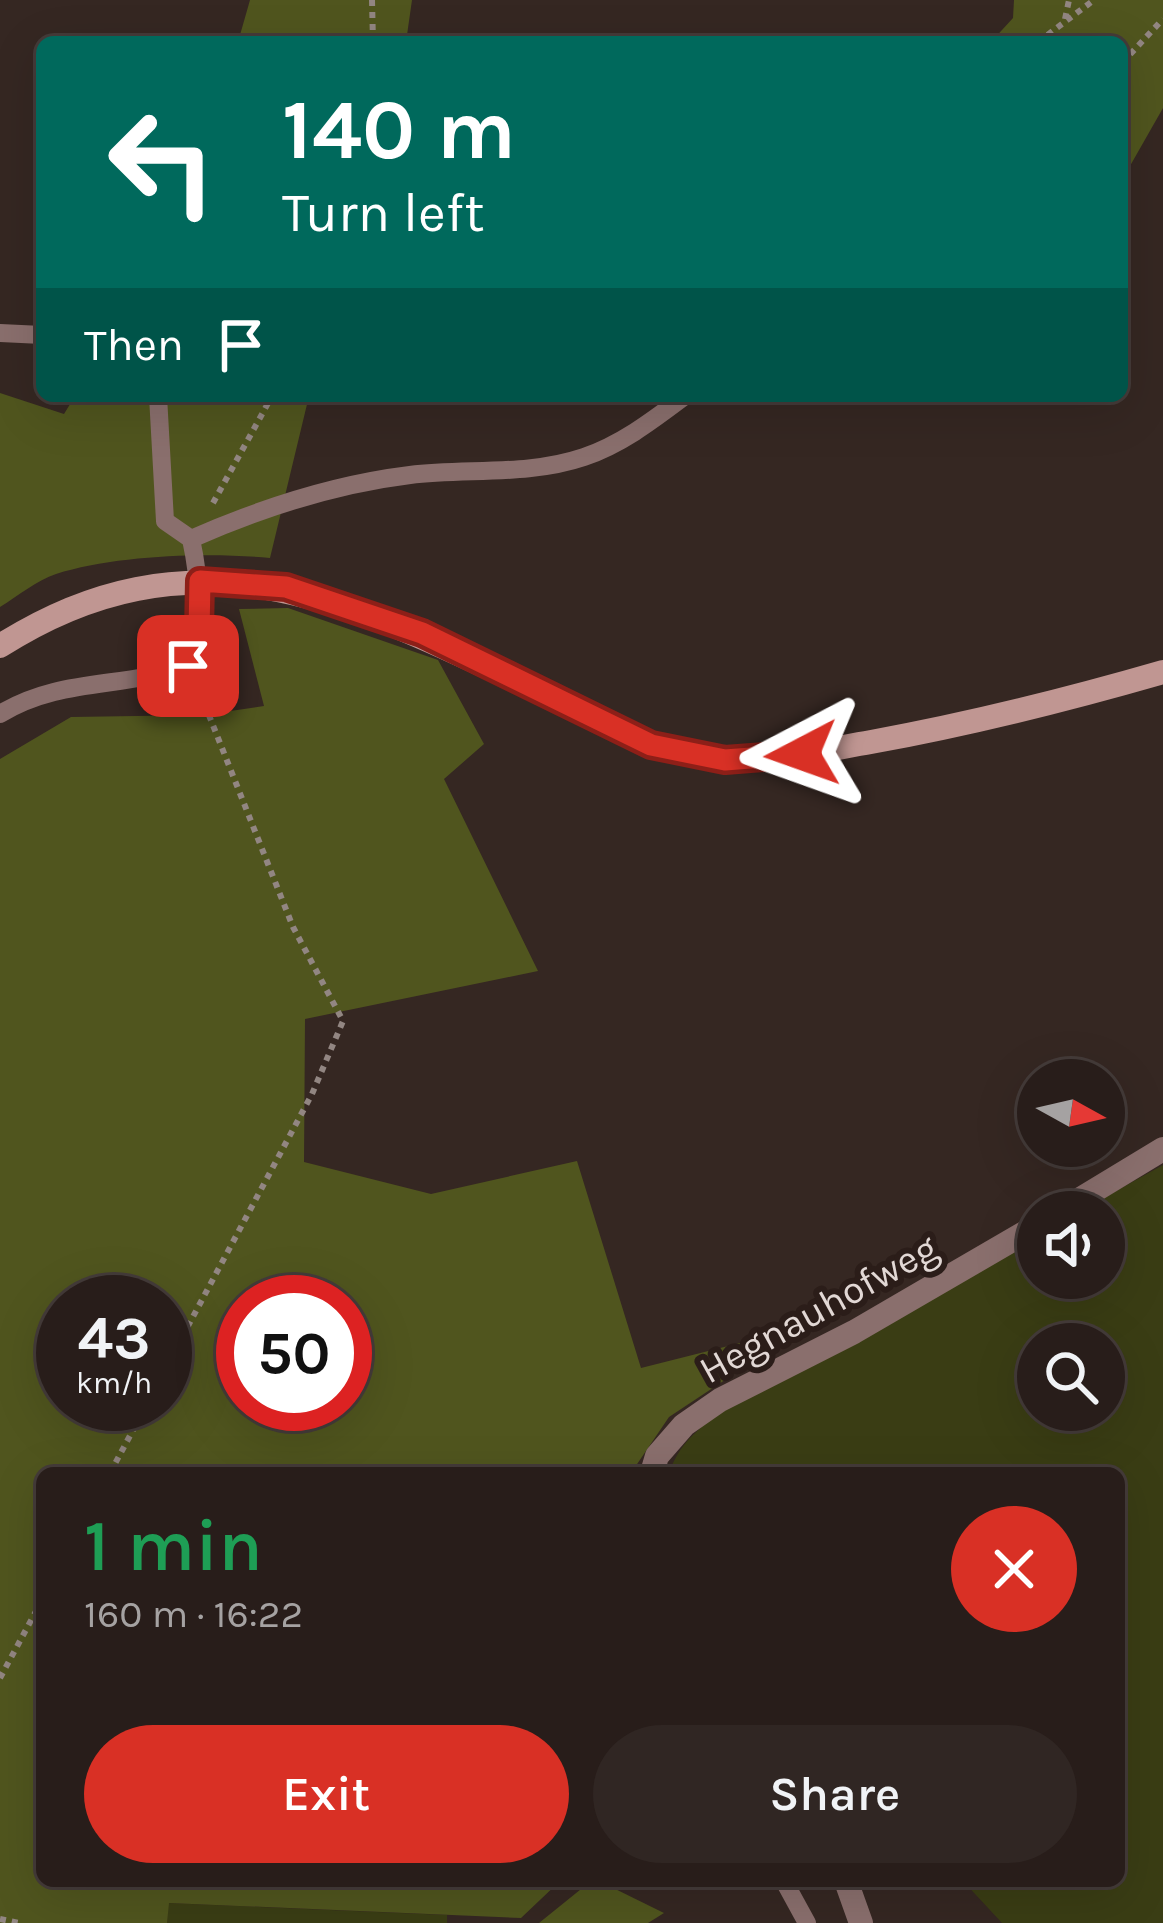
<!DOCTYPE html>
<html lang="en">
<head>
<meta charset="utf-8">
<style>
  body { margin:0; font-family:Karla,sans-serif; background:#302623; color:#f1f3f6; height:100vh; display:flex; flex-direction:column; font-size:45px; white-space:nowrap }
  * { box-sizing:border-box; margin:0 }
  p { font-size:39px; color:#a5a2a2 }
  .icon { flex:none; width:66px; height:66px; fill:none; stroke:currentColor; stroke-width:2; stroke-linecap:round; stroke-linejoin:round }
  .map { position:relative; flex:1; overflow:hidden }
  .side { position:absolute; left:36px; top:1467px; width:1089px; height:420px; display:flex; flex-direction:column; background:#281d1a; border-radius:18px; box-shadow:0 12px 48px #0002,0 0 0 3px #443b39 }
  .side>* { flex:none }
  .guide { position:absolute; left:36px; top:36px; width:1092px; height:366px; border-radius:18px; box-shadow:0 12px 48px #0002,0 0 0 3px #443b39; background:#00695c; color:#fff; overflow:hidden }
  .needle { width:78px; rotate:98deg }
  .fabs { position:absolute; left:1017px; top:1059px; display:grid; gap:24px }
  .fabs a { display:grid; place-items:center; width:108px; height:108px; border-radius:50%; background:#281d1a; box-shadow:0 12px 48px #0002,0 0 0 3px #443b39; font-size:60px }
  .speed { position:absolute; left:36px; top:1275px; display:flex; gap:24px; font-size:60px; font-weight:700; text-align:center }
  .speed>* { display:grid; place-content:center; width:156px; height:156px; border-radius:50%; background:#281d1a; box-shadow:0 12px 48px #0002,0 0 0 3px #443b39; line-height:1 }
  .speed small { font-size:30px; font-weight:400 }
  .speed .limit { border:18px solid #d22; background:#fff; color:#111 }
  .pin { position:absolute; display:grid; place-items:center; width:102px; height:102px; color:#fff; margin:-51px; border-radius:24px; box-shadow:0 6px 18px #0006 }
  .me { position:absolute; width:132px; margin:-66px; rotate:266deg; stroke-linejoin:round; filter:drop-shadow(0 0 9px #0008) }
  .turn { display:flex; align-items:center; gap:42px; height:252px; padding:0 48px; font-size:54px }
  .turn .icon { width:156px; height:156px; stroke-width:2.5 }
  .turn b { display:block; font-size:84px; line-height:102px }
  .then { display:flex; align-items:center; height:114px; padding:0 48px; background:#0003; gap:24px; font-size:45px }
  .round { display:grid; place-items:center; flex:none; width:126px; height:126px; border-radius:63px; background:#302623 }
  .summary { display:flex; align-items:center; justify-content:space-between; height:204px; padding:0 48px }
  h1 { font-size:72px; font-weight:600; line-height:90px; color:#1e9e55 }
  .primary-button { display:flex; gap:24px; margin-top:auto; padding:24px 48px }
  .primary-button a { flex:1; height:138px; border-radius:72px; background:#d93025; color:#fff; font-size:48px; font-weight:600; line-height:138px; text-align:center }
  .primary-button a+a { background:#302623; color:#f1f3f6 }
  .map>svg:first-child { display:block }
  .green { fill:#3a3d14; fill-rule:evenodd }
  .forest { fill:#50551e; fill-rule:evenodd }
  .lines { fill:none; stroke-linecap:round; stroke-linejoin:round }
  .path { stroke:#928682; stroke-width:6; stroke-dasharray:6 6; stroke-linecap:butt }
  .lane { stroke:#8a6f6d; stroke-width:18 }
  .street { stroke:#8a6f6d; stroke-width:24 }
  .secondary { stroke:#c09692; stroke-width:24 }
  .route-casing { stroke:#8d1f18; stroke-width:30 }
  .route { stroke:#d93025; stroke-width:21 }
  .labels { text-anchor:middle; stroke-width:12; stroke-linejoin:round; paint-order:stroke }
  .street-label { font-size:39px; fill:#e2d8d5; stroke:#2b1d19 }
</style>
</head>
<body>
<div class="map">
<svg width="1163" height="1923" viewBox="0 0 1163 1923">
  <rect width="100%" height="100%" fill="#352722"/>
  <!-- green -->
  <path class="green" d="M1163,1165V1923H1002L963,1881H1119V1473H669C681,1438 708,1421 738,1401L1038,1234V1278H1104V1212H1078ZM1038,1344H1104V1410H1038Z
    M168,1903L447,1915V1923H167Z"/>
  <!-- forest -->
  <path class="forest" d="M250,0H412L406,42H238Z
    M1014,0H1163V108L1122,180V42H991L1013,18Z
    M0,393L64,414L75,396H309L270,558C209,552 115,555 56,574C37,580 18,596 0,607Z
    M288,608L438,660L484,744L444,779L538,971L305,1019L304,1162L431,1194L577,1161L641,1368L740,1343L755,1360L669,1417L631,1473H42V1881H560L521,1918L169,1903L167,1923H0V759L71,717L203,715L264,706L239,609ZM165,1302V1404H63V1302ZM345,1302V1404H243V1302Z
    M591,1881H599L664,1913L648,1923H539Z"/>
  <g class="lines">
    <!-- path -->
    <path class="path" d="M372,0L373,42
      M1065,19L1069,0
      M1038,42L1094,0
      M1122,63L1163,19
      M213,503L272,396
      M165,1369L312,1094L343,1021L293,927L197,685
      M110,1473L147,1404
      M0,1678L42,1600
      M0,1919L19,1923"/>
    <!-- lane -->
    <path class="lane" d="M0,333L42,335
      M158,396L165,521L191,539
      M191,539C259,509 336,484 410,475C467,468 528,476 584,457C622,444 653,420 685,396
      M0,714C61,677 123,689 187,666C202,622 201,585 191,539
      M784,1881L807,1923"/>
    <!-- street -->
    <path class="street" d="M1059,1212L1163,1149
      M652,1473L657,1456L684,1425L720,1400L854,1332L1038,1225
      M846,1881L861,1923"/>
    <!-- secondary -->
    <path class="secondary" d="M0,646C202,517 366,610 556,700C610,725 665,757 726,760C774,762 824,750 871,742C970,724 1066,700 1163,672"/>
  </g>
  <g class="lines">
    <defs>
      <path id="route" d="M188,666L199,632L200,581L286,587L422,633L651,745L725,760L802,754"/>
    </defs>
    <!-- route casing -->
    <use href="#route" class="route-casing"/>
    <!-- route -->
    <use href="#route" class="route"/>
  </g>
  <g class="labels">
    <!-- street labels -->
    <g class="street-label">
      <text transform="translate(818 1308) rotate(-29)" y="14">Hegnauhofweg</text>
    </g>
  </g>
</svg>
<div class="fabs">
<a><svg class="needle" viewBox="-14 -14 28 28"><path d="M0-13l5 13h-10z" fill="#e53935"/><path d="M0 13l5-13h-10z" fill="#a5a2a2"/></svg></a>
<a><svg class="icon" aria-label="sound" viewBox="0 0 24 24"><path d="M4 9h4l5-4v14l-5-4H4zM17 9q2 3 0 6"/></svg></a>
<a><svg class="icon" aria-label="search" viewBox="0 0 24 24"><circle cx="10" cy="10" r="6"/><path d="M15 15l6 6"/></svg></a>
</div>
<div class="speed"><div>43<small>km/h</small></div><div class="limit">50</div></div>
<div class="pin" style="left:188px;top:666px;background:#d93025"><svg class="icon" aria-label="arrive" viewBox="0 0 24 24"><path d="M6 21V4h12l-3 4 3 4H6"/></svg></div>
<svg class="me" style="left:802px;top:754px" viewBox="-20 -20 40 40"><path d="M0-17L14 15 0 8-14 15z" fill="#d93025" stroke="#fff" stroke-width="4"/></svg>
<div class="guide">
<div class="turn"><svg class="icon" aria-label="left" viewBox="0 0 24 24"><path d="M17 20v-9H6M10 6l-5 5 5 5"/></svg><div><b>140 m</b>Turn left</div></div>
<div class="then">Then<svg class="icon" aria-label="arrive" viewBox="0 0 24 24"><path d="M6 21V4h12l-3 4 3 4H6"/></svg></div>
</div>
<section class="side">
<div class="summary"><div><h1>1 min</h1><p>160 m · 16:22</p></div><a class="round" style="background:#d93025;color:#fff"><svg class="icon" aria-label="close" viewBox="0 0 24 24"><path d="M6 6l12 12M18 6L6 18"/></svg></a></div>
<div class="primary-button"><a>Exit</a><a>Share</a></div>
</section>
</div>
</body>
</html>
